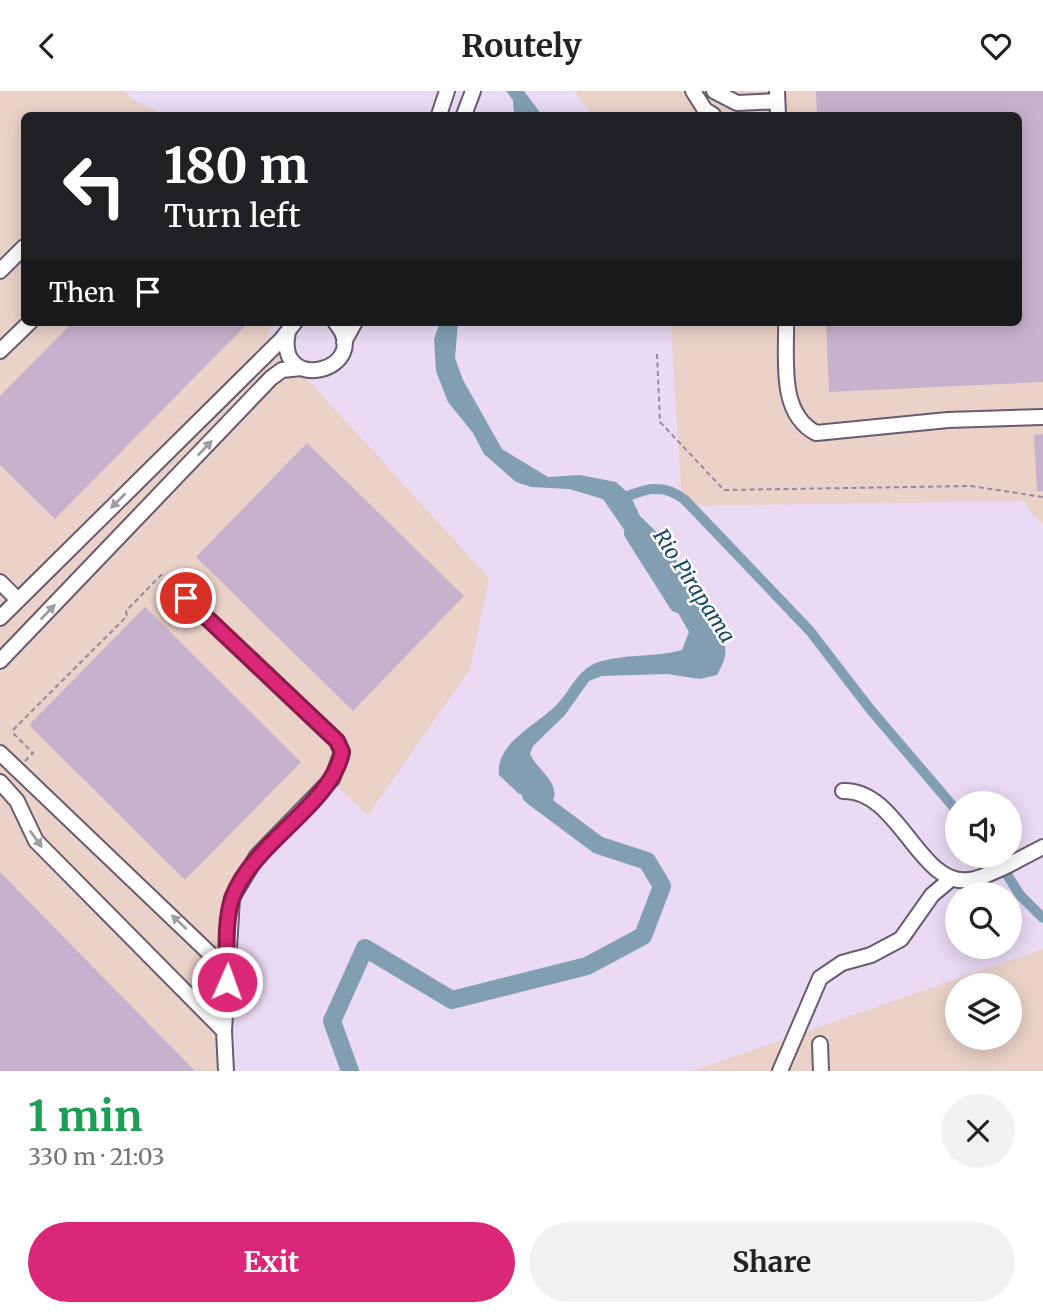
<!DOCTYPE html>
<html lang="en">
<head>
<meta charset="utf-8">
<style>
  body { margin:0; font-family:Merriweather,serif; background:#f2f2f2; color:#222; height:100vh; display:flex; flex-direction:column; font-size:26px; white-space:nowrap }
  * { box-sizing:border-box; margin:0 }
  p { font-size:23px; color:#767676 }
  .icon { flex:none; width:38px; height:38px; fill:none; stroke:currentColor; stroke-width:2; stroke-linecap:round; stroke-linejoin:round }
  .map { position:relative; height:980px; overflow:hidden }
  .panel { display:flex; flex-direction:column; background:#fff; flex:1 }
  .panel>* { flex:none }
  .top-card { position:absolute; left:21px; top:21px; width:1001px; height:214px; border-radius:10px; box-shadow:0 4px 18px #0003; background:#202124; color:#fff; overflow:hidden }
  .controls { position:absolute; left:945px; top:700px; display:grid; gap:14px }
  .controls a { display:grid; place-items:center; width:77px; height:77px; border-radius:50%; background:#fff; box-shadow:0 4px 18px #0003; font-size:35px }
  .pin { position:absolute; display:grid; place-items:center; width:60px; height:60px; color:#fff; margin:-30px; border:4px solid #fff; border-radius:50%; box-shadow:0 2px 7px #0007 }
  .me { position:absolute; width:77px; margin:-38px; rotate:2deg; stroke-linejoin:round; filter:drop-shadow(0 0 5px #0008) }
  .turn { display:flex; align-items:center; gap:24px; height:147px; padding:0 28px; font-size:32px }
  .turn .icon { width:91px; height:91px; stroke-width:2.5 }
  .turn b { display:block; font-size:49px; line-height:60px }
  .then { display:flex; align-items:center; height:66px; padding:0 28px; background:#0003; gap:14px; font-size:26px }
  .round { display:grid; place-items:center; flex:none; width:74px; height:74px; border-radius:37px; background:#f2f2f2 }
  .overview { display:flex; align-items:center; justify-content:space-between; height:119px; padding:0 28px }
  h1 { font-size:42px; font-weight:700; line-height:52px; color:#1e9e55 }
  .button { display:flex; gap:14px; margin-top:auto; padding:14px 28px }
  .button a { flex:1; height:80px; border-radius:42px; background:#db2777; color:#fff; font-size:28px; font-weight:700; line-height:80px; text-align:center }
  .button a+a { background:#f2f2f2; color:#222 }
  header { display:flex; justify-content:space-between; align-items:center; height:91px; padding:0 28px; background:#fff; font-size:32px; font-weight:700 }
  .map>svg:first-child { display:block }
  .industrial { fill:#ead2c8; fill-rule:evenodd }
  .water { fill:#829eb3 }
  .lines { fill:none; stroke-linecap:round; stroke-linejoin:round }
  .canal { stroke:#829eb3; stroke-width:10 }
  .river { stroke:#829eb3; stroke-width:18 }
  .building { fill:#c7b2cd }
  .minor-casing { stroke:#695b71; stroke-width:18 }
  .path { stroke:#94889b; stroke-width:2; stroke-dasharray:5 3.5; stroke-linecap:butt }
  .minor { stroke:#fff; stroke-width:14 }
  .oneway { fill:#9f9da1 }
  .route-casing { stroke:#8e194d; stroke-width:18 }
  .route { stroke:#db2777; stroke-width:12 }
  .labels { text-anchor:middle; stroke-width:5; stroke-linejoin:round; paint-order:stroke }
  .water-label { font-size:21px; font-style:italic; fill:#164767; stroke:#fff }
</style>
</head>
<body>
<header><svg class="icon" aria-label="back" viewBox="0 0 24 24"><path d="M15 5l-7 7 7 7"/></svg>Routely<svg class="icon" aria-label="heart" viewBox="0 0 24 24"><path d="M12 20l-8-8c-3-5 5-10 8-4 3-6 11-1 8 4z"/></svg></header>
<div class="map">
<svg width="1043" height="980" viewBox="0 0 1043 980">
  <rect width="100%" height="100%" fill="#eadaf4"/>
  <!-- industrial -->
  <path class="industrial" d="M0,0H124L133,9L165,24H24V231H274L267,244L489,487L470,578L368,724L335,694L258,773L237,809L232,980H0Z
    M575,0H1043V432L1032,423L1024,410L682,415L671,231H1018V24H591Z
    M1043,858V980H692ZM957,894H1010V947H957Z"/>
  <!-- water -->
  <path class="water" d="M506,0H524L542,24H514L513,9Z
    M440,231H458L455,267L463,289L502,358L548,386L580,384L616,391L630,404L640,425L669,453L681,480L695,486C698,497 700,509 705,519C719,546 736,552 717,584L700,588L667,583L602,585L589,590L565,624L533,655L530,663C539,682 566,694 549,717L518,702L499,684C495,650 542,632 559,611C571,598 578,579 596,572C624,562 654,567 682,559L689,541L666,501L657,469L636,456L603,408L569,398L531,396L516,391L484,363L473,342L448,311L436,280L434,248Z"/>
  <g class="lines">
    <!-- canal -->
    <path class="canal" d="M618,409C642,399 662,390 685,409L810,540L870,618L957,720
      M995,765L1020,804L1043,827"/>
    <!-- river -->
    <path class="river" d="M633,442L678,513
      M350,980L332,930L365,857L452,909L587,875L643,845L662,795L647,770L598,754L531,704"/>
  </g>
  <!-- building -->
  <path class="building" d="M816,0H1043V291L829,301L826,231H1018V24H817Z
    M73,231H249L55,428L0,374V305Z
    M1043,343V400H1037L1034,344Z
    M307,352L464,505L353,620L196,466Z
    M145,516L301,671L185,789L29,634Z
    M0,781L195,980H0Z"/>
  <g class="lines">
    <defs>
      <path id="minor" d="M693,0L705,19L713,24
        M714,0L737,12L777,10
        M777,0L778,24
        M439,24L447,0
        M464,24L473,0
        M0,180L24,156
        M786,231C787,268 778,322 816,342L948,329L1043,326
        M288,241C274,306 376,278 335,231
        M344,251L355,231
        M0,260L30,231
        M0,491L18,509
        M186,507L337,650L342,661L332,688L257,765L232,807L224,940L226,980
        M0,527L281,249L295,231
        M0,570L271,287L282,279L301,277
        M0,662L227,879
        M0,691L17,710L36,750L224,940
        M843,700C899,698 919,796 969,789C987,787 1025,765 1043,756
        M820,953L821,980
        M780,980L820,887L842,872L871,864L901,848L932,804L951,788"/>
    </defs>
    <!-- minor casing -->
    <use href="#minor" class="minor-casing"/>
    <!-- path -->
    <path class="path" d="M657,263L660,331L724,399L971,395L1043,406
      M25,670L33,662L13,642L14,638L127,525L126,520L161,484L173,496L163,507L174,519L178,515"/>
    <!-- minor -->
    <use href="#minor" class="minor"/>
  </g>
  <!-- one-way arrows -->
  <defs><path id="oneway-solid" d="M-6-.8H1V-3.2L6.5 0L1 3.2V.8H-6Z" transform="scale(1.75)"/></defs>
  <g class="oneway">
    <use href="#oneway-solid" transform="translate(205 357) rotate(-46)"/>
    <use href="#oneway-solid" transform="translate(118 410) rotate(135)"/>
    <use href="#oneway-solid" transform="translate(48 521) rotate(-46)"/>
    <use href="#oneway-solid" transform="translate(36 748) rotate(54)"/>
    <use href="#oneway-solid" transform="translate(179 831) rotate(-137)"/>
  </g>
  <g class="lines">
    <defs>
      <path id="route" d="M186,507L337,650L342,661C332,713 255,750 233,805C224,829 227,866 227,891"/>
    </defs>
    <!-- route casing -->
    <use href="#route" class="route-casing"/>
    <!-- route -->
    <use href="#route" class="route"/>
  </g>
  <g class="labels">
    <!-- water labels -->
    <g class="water-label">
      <text transform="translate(694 495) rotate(57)" y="7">Rio Pirapama</text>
    </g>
  </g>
</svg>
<div class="controls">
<a><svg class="icon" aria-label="sound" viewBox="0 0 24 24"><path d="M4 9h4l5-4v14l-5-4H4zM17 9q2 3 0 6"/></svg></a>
<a><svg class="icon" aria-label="search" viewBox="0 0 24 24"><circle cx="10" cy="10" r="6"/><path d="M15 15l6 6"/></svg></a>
<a><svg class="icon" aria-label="layers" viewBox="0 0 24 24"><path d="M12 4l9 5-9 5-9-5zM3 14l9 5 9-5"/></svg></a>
</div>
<div class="pin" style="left:186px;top:507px;background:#d93025"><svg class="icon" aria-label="arrive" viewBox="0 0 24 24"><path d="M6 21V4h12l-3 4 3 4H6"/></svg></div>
<svg class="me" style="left:227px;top:891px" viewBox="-20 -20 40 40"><circle r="17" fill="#db2777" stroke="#fff" stroke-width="3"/><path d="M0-11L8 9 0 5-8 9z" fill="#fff"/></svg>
<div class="top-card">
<div class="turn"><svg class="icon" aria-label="left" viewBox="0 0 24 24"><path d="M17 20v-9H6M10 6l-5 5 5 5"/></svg><div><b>180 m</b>Turn left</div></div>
<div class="then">Then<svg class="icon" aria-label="arrive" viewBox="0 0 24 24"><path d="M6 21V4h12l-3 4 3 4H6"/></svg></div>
</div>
</div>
<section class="panel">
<div class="overview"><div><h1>1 min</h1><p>330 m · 21:03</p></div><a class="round"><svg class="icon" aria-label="close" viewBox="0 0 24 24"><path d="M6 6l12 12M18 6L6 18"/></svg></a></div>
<div class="button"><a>Exit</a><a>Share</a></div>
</section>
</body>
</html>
